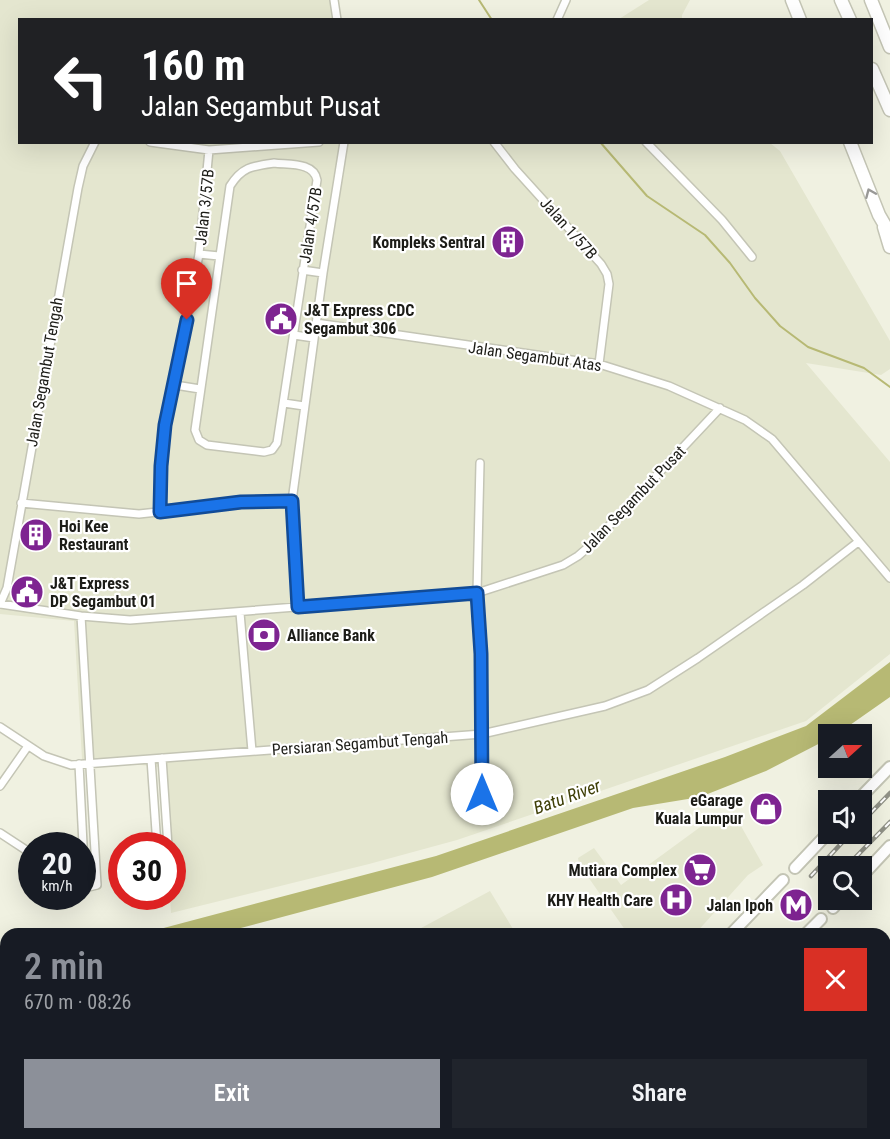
<!DOCTYPE html>
<html lang="en">
<head>
<meta charset="utf-8">
<style>
  body { margin:0; font-family:"Roboto Condensed",sans-serif; background:#20242c; color:#f1f3f6; height:100vh; display:flex; flex-direction:column; font-size:22px; white-space:nowrap }
  * { box-sizing:border-box; margin:0 }
  p { font-size:20px; color:#9ea1a6 }
  .icon { flex:none; width:33px; height:33px; fill:none; stroke:currentColor; stroke-width:2; stroke-linecap:round; stroke-linejoin:round }
  .map { position:relative; flex:1; overflow:hidden }
  .sheet { position:absolute; left:0px; top:928px; width:891px; height:212px; display:flex; flex-direction:column; background:#171b24; border-radius:18px 18px 0 0; box-shadow:0 6px 24px #0002 }
  .sheet>* { flex:none }
  .top-card { position:absolute; left:18px; top:18px; width:855px; height:126px; border-radius:0px; box-shadow:0 6px 24px #0002; background:#202124; color:#fff; overflow:hidden }
  .needle { width:39px; rotate:69deg }
  .fabs { position:absolute; left:818px; top:724px; display:grid; gap:12px }
  .fabs a { display:grid; place-items:center; width:54px; height:54px; border-radius:0px; background:#171b24; box-shadow:0 6px 24px #0002; font-size:30px }
  .speed { position:absolute; left:18px; top:832px; display:flex; gap:12px; font-size:30px; font-weight:700; text-align:center }
  .speed>* { display:grid; place-content:center; width:78px; height:78px; border-radius:50%; background:#171b24; box-shadow:0 6px 24px #0002; line-height:1 }
  .speed small { font-size:15px; font-weight:400 }
  .speed .limit { border:9px solid #d22; background:#fff; color:#111 }
  .pin { position:absolute; display:grid; place-items:center; width:51px; height:51px; color:#fff; margin:-62px -26px; border-radius:50% 50% 50% 0; rotate:-45deg; box-shadow:0 0 6px #0007 }
  .pin .icon { rotate:45deg }
  .me { position:absolute; width:66px; margin:-33px; rotate:0deg; stroke-linejoin:round; filter:drop-shadow(0 0 4px #0008) }
  .turn { display:flex; align-items:center; gap:21px; height:126px; padding:0 24px; font-size:27px }
  .turn .icon { width:78px; height:78px; stroke-width:2.5 }
  .turn b { display:block; font-size:42px; line-height:51px }
  .round { display:grid; place-items:center; flex:none; width:63px; height:63px; border-radius:0px; background:#20242c }
  .head { display:flex; align-items:center; justify-content:space-between; height:102px; padding:0 24px }
  h1 { font-size:36px; font-weight:600; line-height:45px; color:#8c9099 }
  .button { display:flex; gap:12px; margin-top:auto; padding:12px 24px }
  .button a { flex:1; height:69px; border-radius:0px; background:#8c9099; color:#fff; font-size:24px; font-weight:600; line-height:69px; text-align:center }
  .button a+a { background:#20242c; color:#f1f3f6 }
  .map>svg:first-child { display:block }
  .built { fill:#e4e6cf }
  .water { fill:#b7b974 }
  .lines { fill:none; stroke-linecap:round; stroke-linejoin:round }
  .stream { stroke:#b7b974; stroke-width:2 }
  .minor-casing { stroke:#c4c5b5; stroke-width:10 }
  .primary-casing { stroke:#c4c5b5; stroke-width:14 }
  .motorway-casing { stroke:#c4c5b5; stroke-width:15 }
  .minor { stroke:#fff; stroke-width:7 }
  .primary { stroke:#fff; stroke-width:10 }
  .motorway { stroke:#fff; stroke-width:12 }
  .rail-casing { stroke:#909186; stroke-width:4.5 }
  .rail { stroke:#fff; stroke-width:2; stroke-dasharray:7; stroke-linecap:butt }
  .oneway { stroke:#999997 }
  .route-casing { stroke:#114b97; stroke-width:15 }
  .route { stroke:#1a73e8; stroke-width:10 }
  .labels { text-anchor:middle; stroke-width:4.5; stroke-linejoin:round; paint-order:stroke }
  .street-label { font-size:16px; fill:#1c1c17; stroke:#fff }
  .poi-label { font-size:16px; font-weight:bold; fill:#1c1c17; stroke:#fff; text-anchor:end }
  .water-label { font-size:18px; font-style:italic; fill:#3f3f07; stroke:#fff }
</style>
</head>
<body>
<div class="map">
<svg width="890" height="1139" viewBox="0 0 890 1139">
  <rect width="100%" height="100%" fill="#f0f1e1"/>
  <!-- built -->
  <path class="built" d="M0,0H330L332,19L20,20V142L770,143L780,151L890,341V369L881,375L806,363L890,462V654L806,721L457,840L369,864L171,913L170,897H172V846H166L160,767L82,759L74,621L0,614Z
    M649,0H690L682,15V19H619Z
    M726,814L737,819L763,865L748,875L695,934H628L579,864L578,858L594,848L621,885L703,825Z
    M490,891L516,934H410Z
    M6,1038V1134H218L220,1139H0V1042Z"/>
  <!-- water -->
  <path class="water" d="M890,662V697L840,732L834,735H828V739L766,771L700,797L633,808L432,877L218,934H141L436,856L725,757L806,726Z"/>
  <g class="lines">
    <!-- stream -->
    <path class="stream" d="M479,0L492,20
      M600,142L647,196L705,235L730,263L755,298L780,326L808,347L864,368L890,387"/>
    <defs>
      <path id="minor" d="M334,0L337,20
        M557,20L566,0
        M150,142L209,150L319,142
        M494,142L515,169L601,264L607,274L609,284L599,364
        M646,142L722,220L752,257
        M274,163C289,165 314,162 317,180L277,443L272,450L264,452L207,445L199,440L195,430L230,186C242,167 252,166 274,163Z
        M199,254L219,256
        M302,270L323,273
        M316,323L599,364L669,386L745,420L772,439L890,578
        M294,335L314,338
        M175,385L200,389
        M284,403L304,406
        M480,463L477,593L481,654L482,814
        M21,503L139,514L241,503L292,501
        M160,512L161,466L165,425L175,385L199,254L209,150
        M0,604L81,616L130,620L477,593L563,565L578,556L593,543L720,408
        M0,604L7,588L78,188L83,166L95,142
        M298,607L292,501L323,273L344,142
        M240,613L252,751
        M81,616L97,885L89,887L82,884
        M0,727L44,756L71,765L482,734L605,706L648,690L698,658L803,585L858,542
        M162,758L168,846
        M151,759L157,846
        M79,764L85,885
        M0,786L28,746
        M0,833L32,854
        M885,996L890,1003
        M885,1026L890,1022
        M0,1038L6,1034
        M885,1038L890,1045
        M0,1075L6,1085
        M885,1097L890,1093
        M36,1134L39,1139
        M97,1134L100,1139
        M728,1134L733,1139
        M740,1139L746,1134"/>
      <path id="primary" d="M857,801L890,767
        M795,868L828,833
        M861,877L890,846
        M833,908L840,900
        M731,934L783,880
        M806,934L821,919
        M519,1139L525,1134
        M589,1139L597,1134"/>
      <path id="motorway" d="M792,0L800,20
        M841,0L850,20
        M871,0L890,47
        M872,69L890,110
        M850,142L879,215L890,234
        M884,227L890,247"/>
    </defs>
    <!-- minor casing -->
    <use href="#minor" class="minor-casing"/>
    <!-- primary casing -->
    <use href="#primary" class="primary-casing"/>
    <!-- motorway casing -->
    <use href="#motorway" class="motorway-casing"/>
    <!-- minor -->
    <use href="#minor" class="minor"/>
    <!-- primary -->
    <use href="#primary" class="primary"/>
    <!-- motorway -->
    <use href="#motorway" class="motorway"/>
    <defs>
      <path id="rail" d="M861,823L890,793
        M846,867L890,822
        M811,876L850,834
        M825,889L828,886"/>
    </defs>
    <!-- rail casing -->
    <use href="#rail" class="rail-casing"/>
    <!-- rail -->
    <use href="#rail" class="rail"/>
  </g>
  <!-- one-way arrows -->
  <defs><path id="oneway-chevron" d="M-2-3.5L2.5 0L-2 3.5" fill="none" stroke-width="1.6" stroke-linecap="round" stroke-linejoin="round" transform="scale(1.5)"/></defs>
  <use class="oneway" href="#oneway-chevron" transform="translate(870 193) rotate(-113)"/>
  <g class="lines">
    <defs>
      <path id="route" d="M187,320L165,425L161,466L160,512L241,502L292,501L298,607L477,593L481,654L482,794"/>
    </defs>
    <!-- route casing -->
    <use href="#route" class="route-casing"/>
    <!-- route -->
    <use href="#route" class="route"/>
  </g>
  <!-- icons -->
  <defs>
    <symbol id="building-disc" viewBox="-11 -11 22 22"><circle r="9.5" fill="#7e2491" stroke="#fff"/><path d="M-4-6H4V6H1V3H-1V6H-4ZM-2.5-4.3h1.7v1.8h-1.7ZM.8-4.3h1.7v1.8H.8ZM-2.5-1h1.7V.8h-1.7ZM.8-1h1.7V.8H.8Z" fill="#fff"/></symbol>
    <symbol id="civic-disc" viewBox="-11 -11 22 22"><circle r="9.5" fill="#7e2491" stroke="#fff"/><path d="M-.6-6.5H3V-4.5H.6V-3L4-1V1h2V6H-6V1h2V-1L-.6-3ZM-1.2 2.5V6h2.4V2.5Z" fill="#fff"/></symbol>
    <symbol id="bank-disc" viewBox="-11 -11 22 22"><circle r="9.5" fill="#7e2491" stroke="#fff"/><path d="M-6-4H6V4H-6ZM0-2.3a2.3 2.3 0 1 0 0 4.6a2.3 2.3 0 1 0 0-4.6Z" fill="#fff"/></symbol>
    <symbol id="shop-disc" viewBox="-11 -11 22 22"><circle r="9.5" fill="#7e2491" stroke="#fff"/><path d="M-5-2.5h2.3a2.7 3.5 0 0 1 5.4 0H5L5.5 6h-11ZM-1.5-2.5h3a1.5 2.3 0 0 0-3 0Z" fill="#fff"/></symbol>
    <symbol id="supermarket-disc" viewBox="-11 -11 22 22"><circle r="9.5" fill="#7e2491" stroke="#fff"/><path d="M-6-5.5h2.5l.6 2H6L4.5 2H-2.5L-4.4-4H-6ZM-1.5 3.2a1.3 1.3 0 1 0 .1 0ZM3 3.2a1.3 1.3 0 1 0 .1 0Z" fill="#fff"/></symbol>
    <symbol id="hospital-disc" viewBox="-11 -11 22 22"><circle r="9.5" fill="#7e2491" stroke="#fff"/><path d="M-5-5h3v3.5h4V-5h3V5h-3V1.5h-4V5h-3Z" fill="#fff"/></symbol>
    <symbol id="metro-disc" viewBox="-11 -11 22 22"><circle r="9.5" fill="#7e2491" stroke="#fff"/><path d="M-5.5 5V-5H-3L0 0L3-5H5.5V5H3V-.5L0 4L-3-.5V5Z" fill="#fff"/></symbol>
  </defs>
  <g fill-rule="evenodd">
    <use href="#building-disc" x="489" y="223" width="38" height="38"/>
    <use href="#civic-disc" x="262" y="300" width="38" height="38"/>
    <use href="#building-disc" x="17" y="516" width="38" height="38"/>
    <use href="#civic-disc" x="8" y="573" width="38" height="38"/>
    <use href="#bank-disc" x="245" y="616" width="38" height="38"/>
    <use href="#shop-disc" x="747" y="790" width="38" height="38"/>
    <use href="#supermarket-disc" x="681" y="851" width="38" height="38"/>
    <use href="#hospital-disc" x="657" y="881" width="38" height="38"/>
    <use href="#metro-disc" x="777" y="886" width="38" height="38"/>
  </g>
  <g class="labels">
    <!-- street labels -->
    <g class="street-label">
      <text transform="translate(204 207) rotate(-84)" y="6">Jalan 3/57B</text>
      <text transform="translate(310 225) rotate(-81)" y="6">Jalan 4/57B</text>
      <text transform="translate(569 228) rotate(48)" y="6">Jalan 1/57B</text>
      <text transform="translate(535 356) rotate(8)" y="6">Jalan Segambut Atas</text>
      <text transform="translate(44 372) rotate(-80)" y="6">Jalan Segambut Tengah</text>
      <text transform="translate(633 499) rotate(-46)" y="6">Jalan Segambut Pusat</text>
      <text transform="translate(360 743) rotate(-4)" y="6">Persiaran Segambut Tengah</text>
    </g>
    <!-- poi labels -->
    <g class="poi-label">
      <text x="485" y="248">Kompleks Sentral</text>
      <text x="304" y="316" text-anchor="start">J&amp;T Express CDC<tspan x="304" dy="18">Segambut 306</tspan></text>
      <text x="59" y="532" text-anchor="start">Hoi Kee<tspan x="59" dy="18">Restaurant</tspan></text>
      <text x="50" y="589" text-anchor="start">J&amp;T Express<tspan x="50" dy="18">DP Segambut 01</tspan></text>
      <text x="287" y="641" text-anchor="start">Alliance Bank</text>
      <text x="743" y="806">eGarage<tspan x="743" dy="18">Kuala Lumpur</tspan></text>
      <text x="677" y="876">Mutiara Complex</text>
      <text x="653" y="906">KHY Health Care</text>
      <text x="773" y="911">Jalan Ipoh</text>
    </g>
    <!-- water labels -->
    <g class="water-label">
      <text transform="translate(567 797) rotate(-20)" y="6">Batu River</text>
    </g>
  </g>
</svg>
<div class="fabs">
<a><svg class="needle" viewBox="-14 -14 28 28"><path d="M0-13l5 13h-10z" fill="#e53935"/><path d="M0 13l5-13h-10z" fill="#9ea1a6"/></svg></a>
<a><svg class="icon" aria-label="sound" viewBox="0 0 24 24"><path d="M4 9h4l5-4v14l-5-4H4zM17 9q2 3 0 6"/></svg></a>
<a><svg class="icon" aria-label="search" viewBox="0 0 24 24"><circle cx="10" cy="10" r="6"/><path d="M15 15l6 6"/></svg></a>
</div>
<div class="speed"><div>20<small>km/h</small></div><div class="limit">30</div></div>
<div class="pin" style="left:187px;top:320px;background:#d93025"><svg class="icon" aria-label="arrive" viewBox="0 0 24 24"><path d="M6 21V4h12l-3 4 3 4H6"/></svg></div>
<svg class="me" style="left:482px;top:794px" viewBox="-20 -20 40 40"><circle r="19" fill="#fff"/><path d="M0-13L10 11 0 6-10 11z" fill="#1a73e8"/></svg>
<div class="top-card">
<div class="turn"><svg class="icon" aria-label="left" viewBox="0 0 24 24"><path d="M17 20v-9H6M10 6l-5 5 5 5"/></svg><div><b>160 m</b>Jalan Segambut Pusat</div></div>
</div>
<section class="sheet">
<div class="head"><div><h1>2 min</h1><p>670 m · 08:26</p></div><a class="round" style="background:#d93025;color:#fff"><svg class="icon" aria-label="close" viewBox="0 0 24 24"><path d="M6 6l12 12M18 6L6 18"/></svg></a></div>
<div class="button"><a>Exit</a><a>Share</a></div>
</section>
</div>
</body>
</html>
